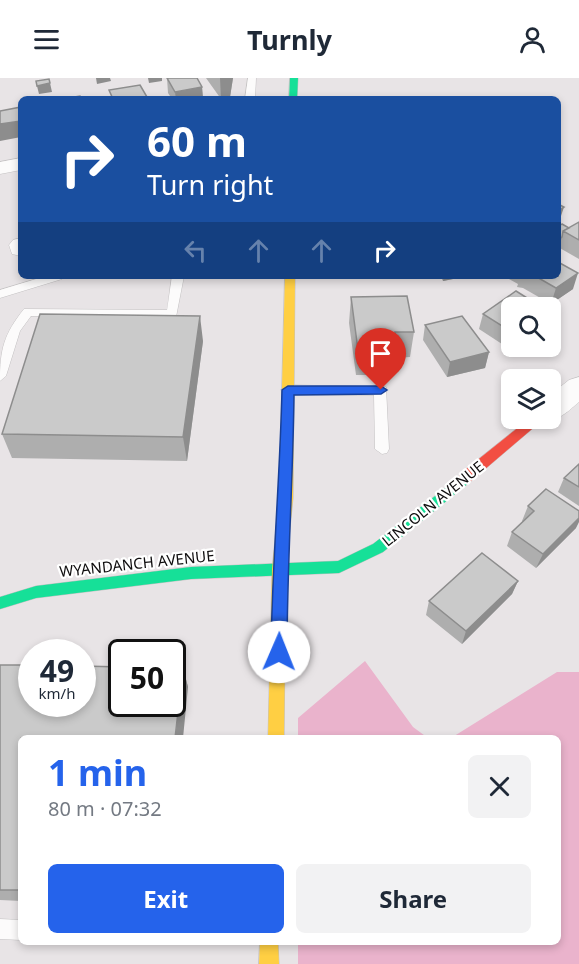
<!DOCTYPE html>
<html lang="en">
<head>
<meta charset="utf-8">
<style>
  body { margin:0; font-family:"Noto Sans",sans-serif; background:#f2f2f3; color:#1f2937; height:100vh; display:flex; flex-direction:column; font-size:22px; white-space:nowrap }
  * { box-sizing:border-box; margin:0 }
  p { font-size:20px; color:#747a83 }
  .icon { flex:none; width:33px; height:33px; fill:none; stroke:currentColor; stroke-width:2; stroke-linecap:round; stroke-linejoin:round }
  .map { position:relative; flex:1; overflow:hidden }
  .sheet { position:absolute; left:18px; top:657px; width:543px; height:210px; display:flex; flex-direction:column; background:#fff; border-radius:9px; box-shadow:0 3px 9px #0003 }
  .sheet>* { flex:none }
  .top-card { position:absolute; left:18px; top:18px; width:543px; height:183px; border-radius:9px; box-shadow:0 3px 9px #0003; background:#1a4fa0; color:#fff; overflow:hidden }
  .tools { position:absolute; left:501px; top:219px; display:grid; gap:12px }
  .tools a { display:grid; place-items:center; width:60px; height:60px; border-radius:9px; background:#fff; box-shadow:0 3px 9px #0003; font-size:30px }
  .speed { position:absolute; left:18px; top:561px; display:flex; gap:12px; font-size:30px; font-weight:700; text-align:center }
  .speed>* { display:grid; place-content:center; width:78px; height:78px; border-radius:50%; background:#fff; box-shadow:0 3px 9px #0003; line-height:1 }
  .speed small { font-size:15px; font-weight:400 }
  .speed .limit { border:3px solid #111; border-radius:9px; background:#fff; color:#111 }
  .pin { position:absolute; display:grid; place-items:center; width:51px; height:51px; color:#fff; margin:-62px -26px; border-radius:50% 50% 50% 0; rotate:-45deg; box-shadow:0 0 6px #0007 }
  .pin .icon { rotate:45deg }
  .me { position:absolute; width:66px; margin:-33px; rotate:1deg; stroke-linejoin:round; filter:drop-shadow(0 0 4px #0008) }
  .turn { display:flex; align-items:center; gap:21px; height:126px; padding:0 30px; font-size:27px }
  .turn .icon { width:78px; height:78px; stroke-width:2.5 }
  .turn b { display:block; font-size:42px; line-height:51px }
  .lanes { display:flex; align-items:center; height:57px; padding:0 30px; background:#0003; justify-content:center; gap:30px; direction:ltr }
  .lanes .off { opacity:.35 }
  .round { display:grid; place-items:center; flex:none; width:63px; height:63px; border-radius:9px; background:#f2f2f3 }
  .headline { display:flex; align-items:center; justify-content:space-between; height:102px; padding:0 30px }
  h1 { font-size:36px; font-weight:700; line-height:45px; color:#2563eb }
  .action { display:flex; gap:12px; margin-top:auto; padding:12px 30px }
  .action a { flex:1; height:69px; border-radius:9px; background:#2563eb; color:#fff; font-size:24px; font-weight:700; line-height:69px; text-align:center }
  .action a+a { background:#f2f2f3; color:#1f2937 }
  header { display:flex; justify-content:space-between; align-items:center; height:78px; padding:0 30px; background:#fff; font-size:27px; font-weight:700 }
  .map>svg:first-child { display:block }
  .forest { fill:#eab3cc }
  .lines { fill:none; stroke-linecap:round; stroke-linejoin:round }
  .lane-casing { stroke:#c3c1c2; stroke-width:1 }
  .street-casing { stroke:#c3c1c2; stroke-width:1 }
  .fast-casing { stroke:#c3c1c2; stroke-width:1 }
  .slow-casing { stroke:#c3c1c2; stroke-width:1 }
  .jam-casing { stroke:#c3c1c2; stroke-width:1 }
  .lane { fill:#fcfbfb; fill-rule:evenodd }
  .street { fill:#fcfbfb; fill-rule:evenodd }
  .fast { fill:#16e098; fill-rule:evenodd }
  .slow { fill:#ffcf43; fill-rule:evenodd }
  .jam { fill:#f24e42; fill-rule:evenodd }
  .wall { fill:#aeaeae }
  .shaded-wall { fill:#8d8d8d }
  .building { fill:#cacaca; stroke:#8d8d8d; stroke-width:1.5 }
  .route { fill:#2563eb; stroke:#184099; stroke-width:1.5 }
  .labels { text-anchor:middle; stroke-width:4.5; stroke-linejoin:round; paint-order:stroke }
  .street-label { font-size:15px; fill:#0f0d0e; stroke:#fff }
</style>
</head>
<body>
<header><svg class="icon" aria-label="menu" viewBox="0 0 24 24"><path d="M4 6h16M4 12h16M4 18h16"/></svg>Turnly<svg class="icon" aria-label="person" viewBox="0 0 24 24"><circle cx="12" cy="8" r="4"/><path d="M4 21q1-7 8-7t8 7"/></svg></header>
<div class="map">
<svg width="579" height="886" viewBox="0 0 579 886">
  <rect width="100%" height="100%" fill="#e8e4e6"/>
  <!-- forest -->
  <path class="forest" d="M365,583L413,649L428,660H298V640Z
    M557,594H579V886H298V864H558V660H451Z"/>
  <g class="lines">
    <defs>
      <path id="lane" d="M248,0H256L255,21H245Z
        M46,198H64L62,201L0,220V212Z
        M172,198H184L176,239L31,238L20,253L6,298L0,303C0,271 4,256 24,231L167,232Z
        M288,307L386,309L389,371L387,375L382,376L375,371L374,317H288L281,312Z
        M0,841L21,842V862L0,861Z"/>
      <path id="street" d="M21,80V92L0,96V84Z
        M21,160V178L12,176L9,167L13,162Z
        M579,299V324C569,332 558,345 544,340H550V317L569,302Z"/>
      <path id="fast" d="M290,0H298L297,21H289Z
        M465,395L471,400L470,404L383,474L339,495L191,501L36,520L0,531V519L36,508L191,489L338,483L373,466Z"/>
      <path id="slow" d="M285,198H295L293,420L286,492L284,660H268L272,492L279,420Z
        M260,864H278L279,886H259Z"/>
      <path id="jam" d="M530,340H545L470,404H460L459,400L460,396Z"/>
    </defs>
    <!-- lane casing -->
    <use href="#lane" class="lane-casing"/>
    <!-- street casing -->
    <use href="#street" class="street-casing"/>
    <!-- fast casing -->
    <use href="#fast" class="fast-casing"/>
    <!-- slow casing -->
    <use href="#slow" class="slow-casing"/>
    <!-- jam casing -->
    <use href="#jam" class="jam-casing"/>
    <!-- lane -->
    <use href="#lane" class="lane"/>
    <!-- street -->
    <use href="#street" class="street"/>
    <!-- fast -->
    <use href="#fast" class="fast"/>
    <!-- slow -->
    <use href="#slow" class="slow"/>
    <!-- jam -->
    <use href="#jam" class="jam"/>
  </g>
  <!-- wall -->
  <path class="wall" d="M167,0L202,9L203,21H172L168,15Z
    M206,0H233L230,19L221,21Z
    M579,144V181L558,169L559,167L558,168V148L569,150Z
    M440,198H459L458,200L443,203Z
    M510,198H558L573,211L551,226L523,210L517,209L518,206L509,201Z
    M351,219L414,254L410,279L395,280L393,290H375L374,297H356L349,245Z
    M512,230V268H515L511,272L479,251L483,236Z
    M425,247L489,274L485,290L447,299L423,262Z
    M203,263L187,383L12,380L2,356Z
    M579,386V428L558,414L564,400Z
    M528,428L576,450L536,490L507,468L512,454L523,444L522,443Z
    M518,503L512,516L462,566L426,537L429,523Z
    M0,587L183,590L188,609L21,660V823L0,822Z"/>
  <!-- shaded-wall -->
  <path class="shaded-wall" d="M96,0H110L111,3L97,6Z
    M148,0H162V3L149,5Z
    M220,0H233L230,19L221,21Z
    M50,5L52,14L39,16L37,8Z
    M202,9L203,21H176L175,14Z
    M21,43V59L0,63V46Z
    M564,129L561,138L558,140V133Z
    M562,159L559,167L558,168L559,160Z
    M578,195L573,211L551,226L556,210Z
    M444,198H459L458,200L443,203Z
    M200,238L203,263L187,383L183,359Z
    M489,274L485,290L447,299L450,284Z
    M579,440V444L576,450L536,490L543,476Z
    M518,503L512,516L462,566L466,553Z
    M183,590L188,609L183,660H175Z"/>
  <!-- building -->
  <path class="building" d="M167,0H197L202,9L175,14Z
    M49,1L50,5L37,8L36,3Z
    M140,7L147,19L138,21H113L109,12Z
    M80,18L81,21H62Z
    M21,29V43L0,46V33Z
    M558,126L564,129L558,133Z
    M579,144V162L563,153Z
    M562,146L569,150L563,153L562,159L559,160L558,159V148Z
    M558,184L578,195L556,210L535,198H558Z
    M516,213L543,230H512V254L483,236Z
    M407,218L414,254H395L397,264L376,265L377,272H358L351,219Z
    M40,236L200,238L183,359L2,356Z
    M462,238L489,274L450,284L425,247Z
    M579,386V409L564,400Z
    M546,411L579,433V440L543,476L512,454L534,433L528,428Z
    M482,475L518,503L466,553L429,523Z
    M0,587H32V626H82V588L122,589V626H172V590H183L175,660H21V812H0Z"/>
  <!-- route -->
  <path class="route" d="M288,308H381L387,312L381,316L294,317C293,403 287,488 287,574L284,579L279,581L273,579L271,574C272,487 280,400 282,312Z"/>
  <g class="labels">
    <!-- street labels -->
    <g class="street-label">
      <text transform="translate(433 426) rotate(-39)" y="5">LINCOLN AVENUE</text>
      <text transform="translate(137 486) rotate(-6)" y="5">WYANDANCH AVENUE</text>
    </g>
  </g>
</svg>
<div class="tools">
<a><svg class="icon" aria-label="search" viewBox="0 0 24 24"><circle cx="10" cy="10" r="6"/><path d="M15 15l6 6"/></svg></a>
<a><svg class="icon" aria-label="layers" viewBox="0 0 24 24"><path d="M12 4l9 5-9 5-9-5zM3 14l9 5 9-5"/></svg></a>
</div>
<div class="speed"><div>49<small>km/h</small></div><div class="limit">50</div></div>
<div class="pin" style="left:381px;top:312px;background:#d93025"><svg class="icon" aria-label="arrive" viewBox="0 0 24 24"><path d="M6 21V4h12l-3 4 3 4H6"/></svg></div>
<svg class="me" style="left:279px;top:574px" viewBox="-20 -20 40 40"><circle r="19" fill="#fff"/><path d="M0-13L10 11 0 6-10 11z" fill="#2563eb"/></svg>
<div class="top-card">
<div class="turn"><svg class="icon" aria-label="right" viewBox="0 0 24 24"><path d="M7 20v-9h11M14 6l5 5-5 5"/></svg><div><b>60 m</b>Turn right</div></div>
<div class="lanes"><svg class="icon off" aria-label="left" viewBox="0 0 24 24"><path d="M17 20v-9H6M10 6l-5 5 5 5"/></svg><svg class="icon off" aria-label="ahead" viewBox="0 0 24 24"><path d="M12 20V5M6 11l6-6 6 6"/></svg><svg class="icon off" aria-label="ahead" viewBox="0 0 24 24"><path d="M12 20V5M6 11l6-6 6 6"/></svg><svg class="icon" aria-label="right" viewBox="0 0 24 24"><path d="M7 20v-9h11M14 6l5 5-5 5"/></svg></div>
</div>
<section class="sheet">
<div class="headline"><div><h1>1 min</h1><p>80 m · 07:32</p></div><a class="round"><svg class="icon" aria-label="close" viewBox="0 0 24 24"><path d="M6 6l12 12M18 6L6 18"/></svg></a></div>
<div class="action"><a>Exit</a><a>Share</a></div>
</section>
</div>
</body>
</html>
